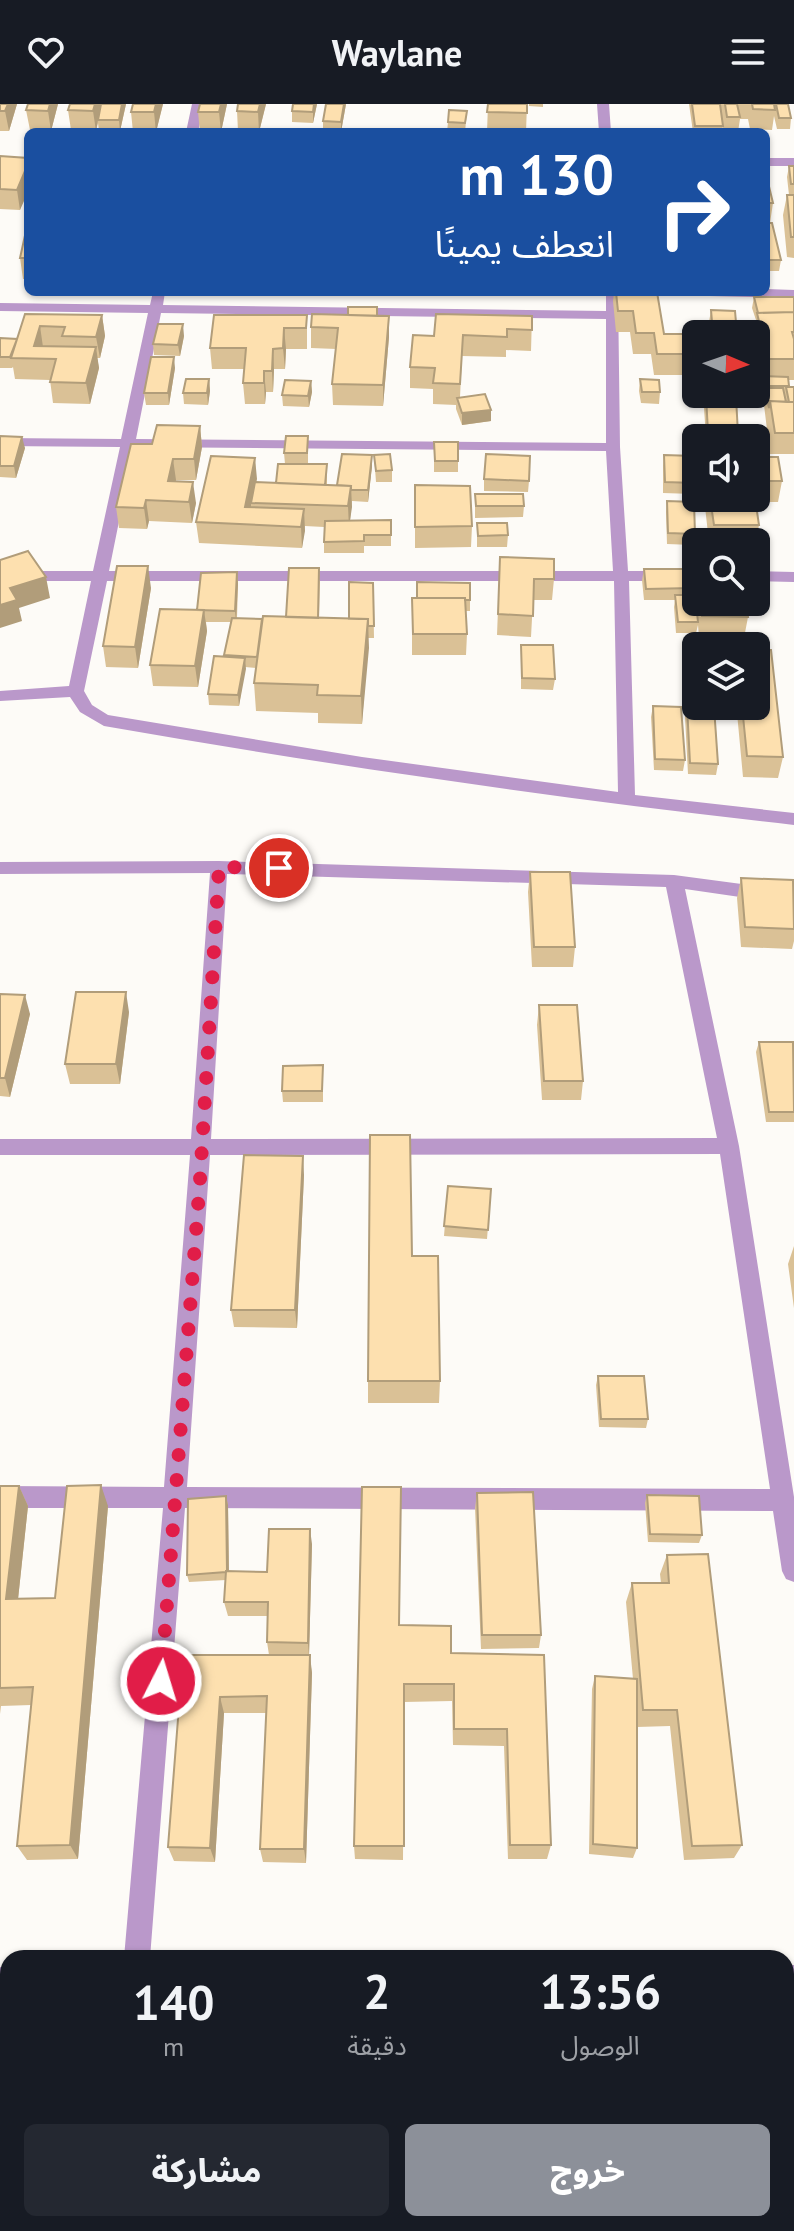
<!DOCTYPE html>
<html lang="ar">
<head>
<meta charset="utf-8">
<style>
  body { margin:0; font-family:"PT Sans","Noto Sans Arabic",sans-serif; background:#242831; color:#f1f3f6; direction:rtl; height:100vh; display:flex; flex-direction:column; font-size:30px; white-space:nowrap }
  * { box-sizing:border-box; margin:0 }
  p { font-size:26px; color:#9ea1a6 }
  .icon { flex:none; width:44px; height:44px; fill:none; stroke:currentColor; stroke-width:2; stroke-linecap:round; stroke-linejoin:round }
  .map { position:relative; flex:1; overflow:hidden; direction:ltr }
  .drawer { position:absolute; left:0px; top:1846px; width:794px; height:282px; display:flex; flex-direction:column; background:#171b24; border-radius:24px 24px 0 0; box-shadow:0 2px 6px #0004; direction:rtl }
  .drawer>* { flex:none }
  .guide { position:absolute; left:24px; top:24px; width:746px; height:168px; border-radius:12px; box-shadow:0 2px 6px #0004; direction:rtl; background:#1a4fa0; color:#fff; overflow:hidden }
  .needle { width:52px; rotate:92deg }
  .tools { position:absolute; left:682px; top:216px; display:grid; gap:16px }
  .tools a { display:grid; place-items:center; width:88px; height:88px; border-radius:12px; background:#171b24; box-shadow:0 2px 6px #0004; font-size:40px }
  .pin { position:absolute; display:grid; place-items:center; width:68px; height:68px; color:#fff; margin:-34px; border:4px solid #fff; border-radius:50%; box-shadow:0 2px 8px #0007 }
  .me { position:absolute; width:88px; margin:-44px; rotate:5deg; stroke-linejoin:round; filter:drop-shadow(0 0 6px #0008) }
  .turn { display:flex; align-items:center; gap:28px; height:168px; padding:0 24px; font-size:36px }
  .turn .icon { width:104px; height:104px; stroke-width:2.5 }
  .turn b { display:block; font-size:56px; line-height:68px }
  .eta { display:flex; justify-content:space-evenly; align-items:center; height:136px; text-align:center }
  .eta b { font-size:48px; font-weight:800; line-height:56px }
  .cta { display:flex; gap:16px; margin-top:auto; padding:16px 24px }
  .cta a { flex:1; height:92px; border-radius:12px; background:#8c9099; color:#fff; font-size:32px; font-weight:800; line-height:92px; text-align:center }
  .cta a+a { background:#242831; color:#f1f3f6 }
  header { display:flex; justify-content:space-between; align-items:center; height:104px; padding:0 24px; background:#171b24; font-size:36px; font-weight:800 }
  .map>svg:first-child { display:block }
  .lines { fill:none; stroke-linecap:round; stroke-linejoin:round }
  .minor { fill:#ba98ca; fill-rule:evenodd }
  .wall { fill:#dac196 }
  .shaded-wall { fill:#b19d7a }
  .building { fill:#fde0af; stroke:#b19d7a; stroke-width:2 }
  .route { stroke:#e11d48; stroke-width:14; stroke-dasharray:0 25.2 }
</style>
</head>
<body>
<header><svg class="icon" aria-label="menu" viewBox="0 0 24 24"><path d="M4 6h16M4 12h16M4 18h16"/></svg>Waylane<svg class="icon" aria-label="heart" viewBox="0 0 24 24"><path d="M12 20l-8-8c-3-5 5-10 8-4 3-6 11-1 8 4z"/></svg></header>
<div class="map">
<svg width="794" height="2127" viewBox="0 0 794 2127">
  <rect width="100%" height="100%" fill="#fdfbf7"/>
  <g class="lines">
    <!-- minor -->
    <path class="minor" d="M192,0H204L198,28H186Z
      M597,0H609L611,28H599Z
      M766,54H794V62H766Z
      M766,185L794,186V194L709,192L703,188H766Z
      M153,188H165L163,201L606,207V188H618L620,343L628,467H696V477H629L635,691L794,709V721C563,695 333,662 104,622L80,608L70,593L0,597V587L69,582L91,477H0V467H93L120,343L0,342V334L121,335L148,209L0,207V199L150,201ZM161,209L606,215V339L136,335ZM134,343L606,347L613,467H109ZM107,477H614L618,688L362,653L108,611L92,601L84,587Z
      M756,467L794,468V478L756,477Z
      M219,757L674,771L794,787V801L685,785L739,1042L794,1393V1478L786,1475L782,1467L773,1407L185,1404L150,1854H124L163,1404H0V1382L164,1383L190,1051H0V1035H191L210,769L0,770V758ZM227,770L666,783L717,1034L211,1035ZM720,1050L770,1385L187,1383L210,1051Z
      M786,1861H794V1887H786Z
      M0,1863H8V1889H0Z
      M102,2120H130V2127H102Z"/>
  </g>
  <!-- wall -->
  <path class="wall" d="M0,0H17L9,27H0Z
    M28,0H58L51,27L30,26L26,6Z
    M70,0H126L120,27H99L98,19L96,27L71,26L68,6Z
    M133,0H163L156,28H133L131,8Z
    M227,0L221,28H200L198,8Z
    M266,0L259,28L238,27L237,7Z
    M293,0H317L313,19L292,18V7Z
    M346,0L341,28H323V17Z
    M488,0H527L526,28H487Z
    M529,0H543V3L529,2Z
    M689,0H774L775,4L776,0L791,14L790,25H777L774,12L772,26L750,25L748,15H740L738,28H723V22L722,28H693Z
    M467,7L465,28H447L448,18Z
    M0,52L28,54L20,106L0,105Z
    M789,62H794V154L787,153L783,111L787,91H789L787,73Z
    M766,70L773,99L770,119L781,156L779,167H766Z
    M28,118V175H23L20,154Z
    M614,188H657L664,230H710L709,218L711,206L737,230H696V290H724V293L738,330L748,334H706L704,304L706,293H686L682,271H654L651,250H633L630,228H616L613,197Z
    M754,193H794V276H788L789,283H794V350H770L763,293H760L758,284L760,272H763L756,241V230L753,229L756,216L752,204Z
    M25,210L102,211L105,232L100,254H97L99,264L90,300L53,299L50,276L15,275L13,263L12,264H0V234L17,236Z
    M307,211V245H286L285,265H274L273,288H266L265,300H245L243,279L244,265H212L210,244Z
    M377,212L389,233L383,302L333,301L332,280L336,245L311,244V223Z
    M532,212L531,247L506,246V253L462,252L460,293L491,306V317L462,321L456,305V301L433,300V285L410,284V263L434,232Z
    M184,232L180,252L154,251L153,240Z
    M175,264L169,301H146L144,289Z
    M209,275L210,287L208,301L184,300L183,289Z
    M640,275L660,288L659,300L641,299L639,287Z
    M311,277L312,288L309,303L283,302L282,291Z
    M200,322L202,343L196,376H176L175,377L196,399L192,419L149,417L147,425L119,424L116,403L152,340Z
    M0,332L25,344L16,374L0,373Z
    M308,332V360H327V381H337L372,351V362L368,398L352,397L350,416H391V442H364V449H324V423L305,422L302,444L199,439L196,418L255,354L256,378L276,379L285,360L284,349Z
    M434,338H458V368H434Z
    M374,351L392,366V378H376Z
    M664,351L695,379L693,390L663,389V362Z
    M756,353L782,377L778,398H755L759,421L756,438H709L704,394H756Z
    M484,375L529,377L528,388L484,387Z
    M415,381L472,422L471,443L415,444Z
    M475,390L524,402L523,413L475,414Z
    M667,397L695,430L693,441L667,440L666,408Z
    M477,419L508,431L507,443H477Z
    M500,453L554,475L552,496H533L531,533L497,531Z
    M644,465L692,484L691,491H695L694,481L696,470V498H746L748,513L744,534L699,533L698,521L696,529H676L674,503L675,496H644L642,476Z
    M237,468L238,480L237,514L262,515L286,513L320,476L319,514L349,515L373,479L374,534H368L362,620L318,619V609L256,607L254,579L256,564L245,563L239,602L209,601L208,590L224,553L231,518H206L207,527L198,583L153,582L150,561L197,506Z
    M151,484L138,564L106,563L103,542Z
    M412,494L470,496V507H465L467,530L466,551H412Z
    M521,541L555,575L553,586L521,585Z
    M694,544H696V602H756L783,653L778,674L743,673L737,609L715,608L718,660L716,671L688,670L685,613L687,602H694L691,565Z
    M653,602L685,656L683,667L654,666L651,613Z
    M530,768L575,843L573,863H532L528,788Z
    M741,774L794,788V837L792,845L741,843L737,794Z
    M0,890L30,910L10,993L0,992Z
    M539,901L583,977L581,996H542L537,921Z
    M129,908L120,980H70L65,960Z
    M759,938L794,943V1018H766L756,948Z
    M323,971V998H283L282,987Z
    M304,1071L297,1224L234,1223L231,1206Z
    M448,1082L491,1085L487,1135L444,1132Z
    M794,1142V1204L788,1160Z
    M412,1152L440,1277L439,1299H368V1277Z
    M598,1272L648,1315L646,1324L599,1323L596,1281Z
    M0,1382H19L28,1402L18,1495L55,1494L108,1402L78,1755L27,1756L17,1742L31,1601L1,1602L0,1610Z
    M477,1389L541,1531L539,1544L481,1545L475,1404Z
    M647,1391L702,1431L699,1439L648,1438L645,1399Z
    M226,1392L228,1401L229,1467L267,1468L312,1440L309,1551L312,1569L306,1759L263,1758L260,1745L266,1609H224L215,1758L174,1757L168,1743L183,1551H269L267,1538V1512H228L224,1498L226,1476L189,1478L187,1471Z
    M667,1451L742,1741L734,1754L684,1756L670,1622L637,1623V1744L633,1754L589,1750L592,1585L595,1572L633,1575L626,1498L632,1479H661L660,1470Z
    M400,1521L451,1549L544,1551L551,1741L547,1755H508L504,1642L453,1641L452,1597L404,1598L403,1756L355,1755L354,1742Z
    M8,1869V2016H0V1936Z
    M413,2120H676V2127H413Z"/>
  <!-- shaded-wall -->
  <path class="shaded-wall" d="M8,0H17L9,27L5,7Z
    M50,0H58L51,27L48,7Z
    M95,0H103L98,16L96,27L93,7Z
    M122,0H126L120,27L119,16Z
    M156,0H163L156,28L154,8Z
    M221,0H227L221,28L219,8Z
    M260,0H266L259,28L258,8Z
    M314,0H317L313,19V8Z
    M344,0H346L341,28V18Z
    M28,60V88L20,106L17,86Z
    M102,211L105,232L100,254L96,233Z
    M389,212V233L383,302V281Z
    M183,220L184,232L180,252L178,241Z
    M40,222L43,243L34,242Z
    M284,224L286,245L285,265L283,244Z
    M96,243L99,264L90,300L86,279Z
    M273,245L274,265L273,288L272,267Z
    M174,253L175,264L169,301L168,289Z
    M264,267L266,288L265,300L264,279Z
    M209,275L210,287L208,301L207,289Z
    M311,277L312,288L309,303L308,292Z
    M491,306V317L462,321V309Z
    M200,322L202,343L196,376L194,355Z
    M22,333L25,344L16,374L14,362Z
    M372,351V362L368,398V386Z
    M255,354L257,375L252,399H251V403H245Z
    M173,355L176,376L171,398L168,377Z
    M193,378L196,399L192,419L189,398Z
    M351,382L352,403L349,424L348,402Z
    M146,396L149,417L147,425L144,404Z
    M304,405L305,427L302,444L301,423Z
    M148,462L151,484L138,564L135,543Z
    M237,468L238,480L236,518L235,507Z
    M46,473L50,494L19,504L22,517L0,524V501L10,484Z
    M204,506L207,527L198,583L195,562Z
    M368,515L369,544L362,620L361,592Z
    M245,554L246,565L239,602L238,591Z
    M126,888L129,908L120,980L116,960Z
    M25,891L30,910L10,993L5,974Z
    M303,1052L304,1071L297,1224L295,1206Z
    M101,1381L108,1402L78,1755L70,1741Z
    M19,1382L28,1402L16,1514L6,1495Z
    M226,1392L228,1401L229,1476L227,1468Z
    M310,1425L312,1440L309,1552L308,1539Z
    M310,1551L312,1569L306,1759L304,1745Z
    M220,1593L224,1609L215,1758L210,1744Z
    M35,2120H46L45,2127H34Z
    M195,2120H201L200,2127H194Z"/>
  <!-- building -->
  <path class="building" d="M0,0H8L5,7H0Z
    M28,0H50L48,7L26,6Z
    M70,0H95L93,7L68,6Z
    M101,0H122L119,16H98Z
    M133,0H156L154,8H131Z
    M200,0H221L219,8H198Z
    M238,0H260L258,8L237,7Z
    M293,0H314L313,8L292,7Z
    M326,0H344L341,18L323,17Z
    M488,0H527V9L487,8Z
    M692,0H720L723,22H695Z
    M725,0H737L740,13H727Z
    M752,0H774L775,6L753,5Z
    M776,0H788L791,14H779Z
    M449,6L467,7L465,19L448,18Z
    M0,52L28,54V60L17,86L0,85Z
    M789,62H794V80H791Z
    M766,70L773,99H766Z
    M787,91H794V133H791Z
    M28,118V154H20Z
    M766,119H772L781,156H766Z
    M616,188H657L664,230H739H696V272H689L685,250H657L654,229H636L633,207H618Z
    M754,193H794V208L758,209Z
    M348,203H377V212L348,211Z
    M711,206L735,207L737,230H713Z
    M794,208V228H792L794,235V255H768L757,209Z
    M25,210L102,211L96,233L62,232L65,223L40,222L34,242L96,243L86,279L50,278L56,255L11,254Z
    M312,210L389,212L383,281L332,280L338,224L311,223Z
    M436,210L532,212V226L507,225V233L463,231L460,280L433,279L435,264L410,263L413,231L434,232Z
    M214,211H307L306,224H284L283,244L273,245L272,267H264V279H243L246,244H210Z
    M158,220H183L178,241L153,240Z
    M0,234L17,235L10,253H0Z
    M151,253H174L168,289H144Z
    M760,272L788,273L789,282H762Z
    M186,275H209L207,289H183Z
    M640,275L659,276L660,288H642Z
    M285,276L311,277L308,292L282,291Z
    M786,283H794V300V298H789Z
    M765,284H783L786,298L770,297L769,304Z
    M485,290L491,306L462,309L457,294Z
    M706,292L736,293L738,330L747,329L748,334H716L715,330L727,328H708Z
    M770,297L794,298V329H775Z
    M157,321L200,322L194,355H173L168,377L193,378L189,398L146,396L144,404L116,403L131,340H152Z
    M0,332L22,333L14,362H0Z
    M286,332H308L307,349H284Z
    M434,338H458V357H435Z
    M342,350L372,351L368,386H351V382L337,381Z
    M390,350L392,366L376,367L374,351Z
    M486,350L530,352L529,377L484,375Z
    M664,351L694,352L695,379L665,378Z
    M211,352L255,354L245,403L304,405L301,423L196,418Z
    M756,353H778L782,377H756Z
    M278,360H327L325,381L276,379Z
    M255,378L351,382L348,402L251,399Z
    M415,381L470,382L472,422L415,423Z
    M475,390H523L524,402H476Z
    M710,394H755L759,421H714Z
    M667,397L694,398L695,430L668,429Z
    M391,416V431H364V437L324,438L325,417Z
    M477,419H507L508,431L478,432Z
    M28,447L46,473L10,484L17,496L0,501V456Z
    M500,453L554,455V475H534L533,512L498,510Z
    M117,462H148L135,543L103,542Z
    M289,464H319L318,514L286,513Z
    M644,465H689L692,484L646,485Z
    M237,468L235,507L197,506L201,469Z
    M349,478L373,479L374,522H368V515H349Z
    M417,478L470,479V496H465V494H417Z
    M675,491H695L698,518H678Z
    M412,494H465L467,530H413Z
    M701,498H746L748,513L702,512Z
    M160,505L204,506L195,562L150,561Z
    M263,512L368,515L361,592L317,591L318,581L254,579Z
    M232,514L262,515L257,553L224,551Z
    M521,541H553L555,575L522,574Z
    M756,546H771L783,653L747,652L742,602H756Z
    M214,552L245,554L238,591L208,590Z
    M653,602L681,603L685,656L655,655Z
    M687,602L714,603L718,660L690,659Z
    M530,768H570L575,843H534Z
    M741,774L793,776L794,825L745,823Z
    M76,888H126L116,960H65Z
    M0,890L25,891L5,974H0Z
    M539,901H577L583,977H544Z
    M759,938H793L794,1008H769Z
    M323,961L322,987H282L283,962Z
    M370,1031H410L412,1152H438L440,1277H368Z
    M244,1051L303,1052L295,1206H231Z
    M448,1082L491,1085L488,1126L444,1122Z
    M598,1272H644L648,1315H601Z
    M101,1381L70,1741L17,1742L33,1583L0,1584V1382H19L6,1495L55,1494L67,1382Z
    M362,1383H401L399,1521L451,1522V1549L544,1551L551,1741H510L507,1625H454V1580H404V1742H354Z
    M533,1388L541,1531H482L477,1389Z
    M647,1391L699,1392L702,1431L650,1430Z
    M226,1392L227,1467L226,1468L187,1471L188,1395Z
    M269,1425H310L308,1539L267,1538L268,1498H224L226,1467L267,1468Z
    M708,1450L742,1741L692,1742L677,1606H643L632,1479H669L667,1451Z
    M183,1551H310L304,1745H260L267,1592L220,1593L210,1744L168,1743Z
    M595,1572L637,1575V1744L593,1740Z
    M7,1869L8,2010H0V1936Z
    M0,2020H8V2061H0Z
    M786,2075L788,2099H786Z
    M0,2077H8V2120H35L34,2127H0Z
    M144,2120H195L194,2127H143Z
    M215,2120H300V2127H215Z
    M414,2120H573V2127H414Z
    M575,2120H620L621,2127H575Z
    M625,2120H676V2127H626Z"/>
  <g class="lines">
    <!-- route -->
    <path class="route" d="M161,1577L200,1076L219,763L279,764"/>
  </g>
</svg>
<div class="tools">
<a><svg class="needle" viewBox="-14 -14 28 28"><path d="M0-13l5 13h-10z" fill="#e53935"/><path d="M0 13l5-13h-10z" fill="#9ea1a6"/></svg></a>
<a><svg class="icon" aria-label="sound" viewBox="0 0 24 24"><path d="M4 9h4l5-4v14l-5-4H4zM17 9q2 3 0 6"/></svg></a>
<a><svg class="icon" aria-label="search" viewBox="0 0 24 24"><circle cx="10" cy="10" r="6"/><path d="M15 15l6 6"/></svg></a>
<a><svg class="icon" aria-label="layers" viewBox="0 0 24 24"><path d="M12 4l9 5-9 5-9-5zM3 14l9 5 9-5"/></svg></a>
</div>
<div class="pin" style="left:279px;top:764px;background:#d93025"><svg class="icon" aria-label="arrive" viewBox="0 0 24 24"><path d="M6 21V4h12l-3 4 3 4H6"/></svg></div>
<svg class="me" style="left:161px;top:1577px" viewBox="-20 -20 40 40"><circle r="17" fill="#e11d48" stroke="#fff" stroke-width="3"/><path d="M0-11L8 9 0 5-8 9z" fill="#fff"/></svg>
<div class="guide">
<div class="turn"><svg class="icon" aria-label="right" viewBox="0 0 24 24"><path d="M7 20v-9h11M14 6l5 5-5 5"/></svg><div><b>130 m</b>انعطف يمينًا</div></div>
</div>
<section class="drawer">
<div class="eta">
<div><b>13:56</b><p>الوصول</p></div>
<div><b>2</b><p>دقيقة</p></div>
<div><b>140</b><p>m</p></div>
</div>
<div class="cta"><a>خروج</a><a>مشاركة</a></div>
</section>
</div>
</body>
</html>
